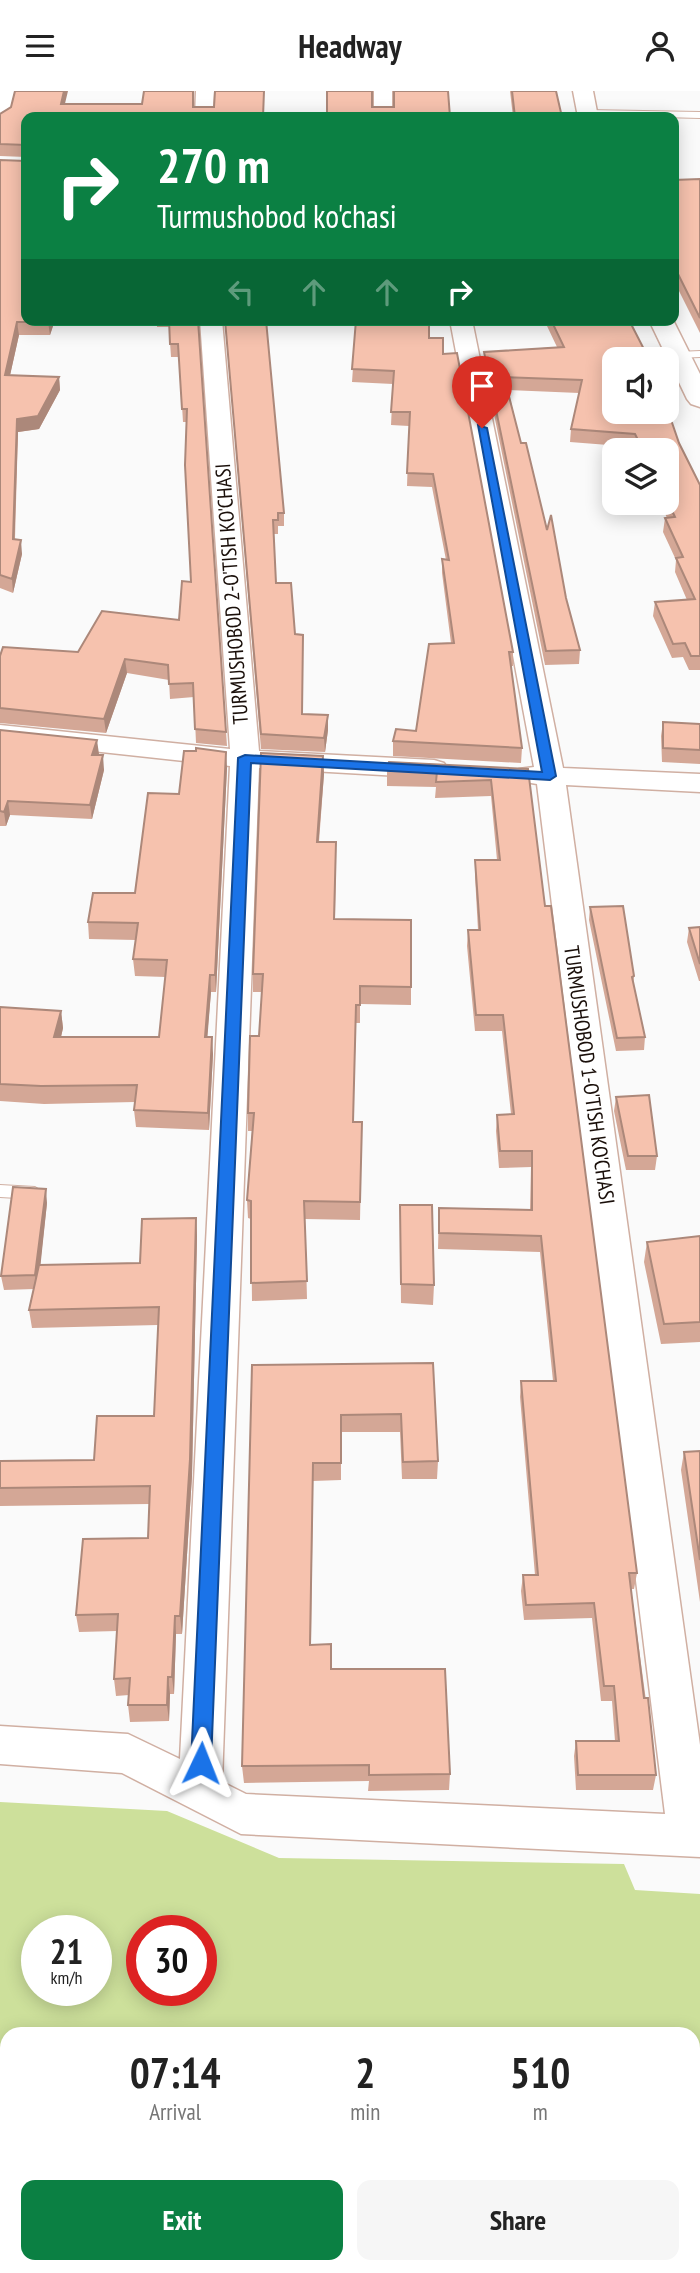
<!DOCTYPE html>
<html lang="en">
<head>
<meta charset="utf-8">
<style>
  body { margin:0; font-family:"PT Sans Narrow",sans-serif; background:#f6f6f6; color:#222; height:100vh; display:flex; flex-direction:column; font-size:26px; white-space:nowrap }
  * { box-sizing:border-box; margin:0 }
  p { font-size:23px; color:#767676 }
  .icon { flex:none; width:38px; height:38px; fill:none; stroke:currentColor; stroke-width:2; stroke-linecap:round; stroke-linejoin:round }
  .map { position:relative; flex:1; overflow:hidden }
  .drawer { position:absolute; left:0px; top:1936px; width:700px; height:247px; display:flex; flex-direction:column; background:#fff; border-radius:21px 21px 0 0; box-shadow:0 4px 18px #0003 }
  .drawer>* { flex:none }
  .banner { position:absolute; left:21px; top:21px; width:658px; height:214px; border-radius:14px; box-shadow:0 4px 18px #0003; background:#0b8043; color:#fff; overflow:hidden }
  .buttons { position:absolute; left:602px; top:256px; display:grid; gap:14px }
  .buttons a { display:grid; place-items:center; width:77px; height:77px; border-radius:14px; background:#fff; box-shadow:0 4px 18px #0003; font-size:35px }
  .speed { position:absolute; left:21px; top:1824px; display:flex; gap:14px; font-size:35px; font-weight:700; text-align:center }
  .speed>* { display:grid; place-content:center; width:91px; height:91px; border-radius:50%; background:#fff; box-shadow:0 4px 18px #0003; line-height:1 }
  .speed small { font-size:18px; font-weight:400 }
  .speed .limit { border:10px solid #d22; background:#fff; color:#111 }
  .pin { position:absolute; display:grid; place-items:center; width:60px; height:60px; color:#fff; margin:-72px -30px; border-radius:50% 50% 50% 0; rotate:-45deg; box-shadow:0 0 7px #0007 }
  .pin .icon { rotate:45deg }
  .me { position:absolute; width:77px; margin:-38px; rotate:2deg; stroke-linejoin:round; filter:drop-shadow(0 0 5px #0008) }
  .turn { display:flex; align-items:center; gap:24px; height:147px; padding:0 21px; font-size:32px }
  .turn .icon { width:91px; height:91px; stroke-width:2.5 }
  .turn b { display:block; font-size:49px; line-height:60px }
  .lanes { display:flex; align-items:center; height:66px; padding:0 21px; background:#0003; justify-content:center; gap:35px; direction:ltr }
  .lanes .off { opacity:.35 }
  .eta { display:flex; justify-content:space-evenly; align-items:center; height:119px; text-align:center }
  .eta b { font-size:42px; font-weight:700; line-height:49px }
  .button { display:flex; gap:14px; margin-top:auto; padding:14px 21px }
  .button a { flex:1; height:80px; border-radius:14px; background:#0b8043; color:#fff; font-size:28px; font-weight:700; line-height:80px; text-align:center }
  .button a+a { background:#f6f6f6; color:#222 }
  header { display:flex; justify-content:space-between; align-items:center; height:91px; padding:0 21px; background:#fff; font-size:32px; font-weight:700 }
  .map>svg:first-child { display:block }
  .green { fill:#cde09b; fill-rule:evenodd }
  .lines { fill:none; stroke-linecap:round; stroke-linejoin:round }
  .service-casing { stroke:#d0afa2; stroke-width:2 }
  .minor-casing { stroke:#d0afa2; stroke-width:3 }
  .tertiary-casing { stroke:#d0afa2; stroke-width:3 }
  .service { fill:#fff; fill-rule:evenodd }
  .minor { fill:#fff; fill-rule:evenodd }
  .tertiary { fill:#fff; fill-rule:evenodd }
  .wall { fill:#d4a796 }
  .shaded-wall { fill:#ac887a }
  .building { fill:#f6c2ae; stroke:#ac887a; stroke-width:2 }
  .route { fill:#1a73e8; stroke:#114b97; stroke-width:2 }
  .labels { text-anchor:middle; stroke-width:6; stroke-linejoin:round; paint-order:stroke }
  .street-label { font-size:21px; fill:#1a0f0a; stroke:#fff }
</style>
</head>
<body>
<header><svg class="icon" aria-label="menu" viewBox="0 0 24 24"><path d="M4 6h16M4 12h16M4 18h16"/></svg>Headway<svg class="icon" aria-label="person" viewBox="0 0 24 24"><circle cx="12" cy="8" r="4"/><path d="M4 21q1-7 8-7t8 7"/></svg></header>
<div class="map">
<svg width="700" height="2182" viewBox="0 0 700 2182">
  <rect width="100%" height="100%" fill="#fafafa"/>
  <!-- green -->
  <path class="green" d="M0,1711L167,1720L279,1767L624,1773L635,1799L700,1803V2182H0ZM37,1839H96V1899H37ZM142,1839H201V1899H142ZM7,1942H693V2175H7Z"/>
  <g class="lines">
    <defs>
      <path id="service" d="M587,19L700,21V27L584,24L582,22Z
        M700,260V266L678,267L672,264L678,261Z
        M0,1094L35,1096L44,1102L35,1108L0,1106Z"/>
      <path id="minor" d="M0,0H16L10,27L0,33Z
        M196,0H214L213,26H195Z
        M374,0H392V26H374Z
        M200,229H222L259,660L434,669L444,672L448,678L444,684L434,687L259,677L222,1691L246,1703L665,1723L537,693L519,690L515,684L519,678L534,676L450,229H472L563,677L700,683V701L566,694L700,1654V1766L241,1743L122,1682L0,1673V1635L128,1643L180,1668L230,675L0,650V634L230,658Z"/>
      <path id="tertiary" d="M573,0H593L598,26H578Z
        M649,229H673L700,283V316L691,313L687,308Z"/>
    </defs>
    <!-- service casing -->
    <use href="#service" class="service-casing"/>
    <!-- minor casing -->
    <use href="#minor" class="minor-casing"/>
    <!-- tertiary casing -->
    <use href="#tertiary" class="tertiary-casing"/>
    <!-- service -->
    <use href="#service" class="service"/>
    <!-- minor -->
    <use href="#minor" class="minor"/>
    <!-- tertiary -->
    <use href="#tertiary" class="tertiary"/>
  </g>
  <!-- wall -->
  <path class="wall" d="M510,0H556L562,26H513Z
    M65,13L194,16L26,66L0,65V23Z
    M0,69L26,229H55L50,244H19L10,284L59,286L60,299L39,338L18,341L15,448L22,463L13,502L0,497Z
    M700,88V242L674,190V89Z
    M157,229H198L227,655L196,652L194,606L170,608L169,589L127,582L106,642L0,632V565L78,561L179,529L191,491L187,331H183L179,266H171L169,236H157Z
    M225,229H429V247L443,263L513,561V575H511L522,657L521,672L393,665V650L416,640L451,552L442,482V468L446,469L432,396L407,395L409,335L391,334L393,293L352,291L356,233L266,234L284,422V435H278V443H274L276,492L303,623L328,624V639L325,661L261,658Z
    M548,229H629L679,352L700,394V579H689L683,566L672,567L653,525L655,511L687,509L675,481L676,469L663,441L665,427H667L660,411H667V359H635L634,356L570,351L571,338L579,302L508,299L521,352L547,439L580,559L579,573L545,574L484,274V261L557,256L547,235Z
    M663,631L700,633V673L662,671L661,645Z
    M0,639L98,664L104,679L92,728L10,724L6,735H0Z
    M323,665L324,683L319,751L336,769L335,828L411,896V914L360,913V932H356L353,1031H362L360,1129L305,1128L307,1208L252,1210L251,1128L248,1127L247,1109L252,1040H248V1022L259,945L262,901H253V883Z
    M227,677L216,901H211L207,946L213,963L209,1039L136,1036L134,1019L135,1011L44,1013L0,1010V916L61,920L63,937L61,946H159L166,886L135,885L133,868L136,849L89,848L88,831L135,802L179,703Z
    M528,678L545,815L637,1482L634,1498H631L656,1684L653,1699H576L574,1665L576,1650H615L612,1610H601L592,1527L524,1529L521,1500L523,1484H535L520,1306L521,1290H553L540,1161L438,1158L439,1117L530,1118L531,1076L499,1077L496,1040L497,1024L511,1023L502,940H475L467,855L468,839H478L475,785V769H497L491,705L435,707L436,696L387,695V679Z
    M590,816L634,885L633,894L645,946L644,959L616,960L589,829Z
    M700,836V890H699L687,851L689,837Z
    M616,1006L657,1065L655,1079H626L614,1020Z
    M47,1112L40,1174L140,1172L196,1127L197,1145L192,1385L182,1543H176L174,1603H170L169,1630L130,1631L128,1614L129,1604L116,1605L114,1588L117,1540L79,1541L76,1524L148,1447L149,1413L0,1415V1370L94,1369L154,1325L158,1234L32,1237L29,1219L34,1198L4,1199L1,1185Z
    M400,1114L434,1194L433,1214L401,1212Z
    M700,1145V1251L661,1253L644,1171L647,1151Z
    M433,1272L438,1370L437,1388H402L400,1341H341V1389L313,1390L311,1554L331,1578L450,1683L449,1699L368,1700L369,1690L244,1692L242,1675L252,1274Z
    M700,1360V1511L681,1379L684,1361Z"/>
  <!-- shaded-wall -->
  <path class="shaded-wall" d="M64,0H68L62,25L61,13Z
    M49,229H55L50,244L48,231Z
    M17,231L19,244L7,298L5,284Z
    M59,286L60,299L39,338L18,341L14,462L13,448L17,328Z
    M21,449L22,463L13,502L12,488Z
    M125,568L127,582L106,642L104,628Z
    M328,624V639L325,661L324,647Z
    M97,649L99,663L94,678L92,664Z
    M226,661L227,677L216,901L215,884Z
    M103,664L104,679L92,728L90,714Z
    M323,665L324,683L317,769V751Z
    M8,710L10,724L6,735L4,721Z
    M210,884L211,901L206,964L205,946Z
    M61,920L63,937L57,963L54,946Z
    M212,946L213,963L209,1039L208,1022Z
    M46,1098L47,1112L38,1198L35,1184Z
    M196,1127L197,1145L192,1385L182,1543L180,1525Z
    M175,1525L176,1543L174,1603L172,1586Z
    M168,1586L170,1603L169,1630L167,1614Z"/>
  <!-- building -->
  <path class="building" d="M15,0H64L61,13H142L144,0H193V16H214L215,0H264L263,26H26V54L0,53V23L11,16Z
    M327,0H372V16H394V0H448L450,26H327Z
    M512,0H556L562,26H515Z
    M0,69L26,70V229H49L48,231H17L5,284L59,286L38,325L17,328L13,448L21,449L12,488L0,484Z
    M700,88V227L674,175V89Z
    M169,229H198L226,641L195,638L193,592L169,593L168,574L125,568L104,628L0,617V565L3,556L78,561L102,520L179,529L182,490L191,491L185,374L187,318H182L178,253H170Z
    M225,229H266L284,422H278V429H273L276,492H291L295,543L303,544L302,623L328,624L324,647L261,643Z
    M356,229H429V247H443V263L457,262L513,561H509L522,657L393,650L396,638L416,640L429,553L454,552L442,468L449,469L433,383L407,382L410,321H391L394,280L352,278Z
    M551,229H629L649,268H614V320H667V317L679,352L700,394V565H691L685,552L673,553L655,511L695,508L676,467L683,466L665,427L675,426L667,409V359H643L635,343L571,338L582,289L504,286L521,352H526L547,439L551,424L566,507L580,559L546,560L484,261L564,256Z
    M663,631L700,633V659L663,657Z
    M0,639L97,649L92,664H103L90,714L8,710L4,721L0,720Z
    M196,657L226,661L215,884H210L205,946H212L208,1022L134,1019L137,994L41,995L0,993V916L61,920L54,946H159L167,869L133,868L138,832L88,831L93,802H135L148,702L179,703L184,660H196Z
    M261,662L323,665L317,751H336L334,828L411,829V896L360,895V914H356L353,1031H362L360,1111L304,1110L307,1190L251,1192V1110L247,1109L254,1022H248L250,945H259L263,883H253Z
    M389,671L528,678L545,815H551L637,1482H629L644,1607H648L656,1684H578L576,1650H619L614,1595H604L594,1512L526,1514L523,1484H538L521,1290H556L541,1145L439,1142V1117L532,1119V1060H500L497,1024L514,1023L503,924H476L468,839H480L475,769H500L491,689L436,691L437,680L387,679Z
    M623,815L634,885L632,886L645,946L617,947L590,816Z
    M700,836V873L689,837Z
    M649,1004L657,1065H628L616,1006Z
    M13,1096L46,1098L35,1184L1,1185Z
    M400,1114H432L434,1194L401,1193Z
    M196,1127L190,1368L180,1525H175L172,1586H168L167,1614H128L130,1587L114,1588L118,1523L76,1524L83,1448L148,1447L150,1395L0,1397V1370L94,1369L97,1325H154L159,1216L29,1219L39,1174L140,1172L142,1128Z
    M700,1145V1231L664,1233L647,1151Z
    M433,1272L438,1370L403,1371L401,1323L341,1324V1372H313L310,1554L331,1553V1578H445L450,1683L369,1684V1674L242,1675L252,1274Z
    M700,1360V1469L684,1361Z"/>
  <!-- route -->
  <path class="route" d="M478,334L487,337L556,685L550,689L251,672L211,1672L208,1679L201,1681L194,1679L191,1672L238,667L245,664L542,681Z"/>
  <g class="labels">
    <!-- street labels -->
    <g class="street-label">
      <text transform="translate(232 503) rotate(-94)" y="7">TURMUSHOBOD 2-O'TISH KO'CHASI</text>
      <text transform="translate(589 984) rotate(82)" y="7">TURMUSHOBOD 1-O'TISH KO'CHASI</text>
    </g>
  </g>
</svg>
<div class="buttons">
<a><svg class="icon" aria-label="sound" viewBox="0 0 24 24"><path d="M4 9h4l5-4v14l-5-4H4zM17 9q2 3 0 6"/></svg></a>
<a><svg class="icon" aria-label="layers" viewBox="0 0 24 24"><path d="M12 4l9 5-9 5-9-5zM3 14l9 5 9-5"/></svg></a>
</div>
<div class="speed"><div>21<small>km/h</small></div><div class="limit">30</div></div>
<div class="pin" style="left:482px;top:337px;background:#d93025"><svg class="icon" aria-label="arrive" viewBox="0 0 24 24"><path d="M6 21V4h12l-3 4 3 4H6"/></svg></div>
<svg class="me" style="left:201px;top:1672px" viewBox="-20 -20 40 40"><path d="M0-17L14 15 0 8-14 15z" fill="#1a73e8" stroke="#fff" stroke-width="4"/></svg>
<div class="banner">
<div class="turn"><svg class="icon" aria-label="right" viewBox="0 0 24 24"><path d="M7 20v-9h11M14 6l5 5-5 5"/></svg><div><b>270 m</b>Turmushobod ko'chasi</div></div>
<div class="lanes"><svg class="icon off" aria-label="left" viewBox="0 0 24 24"><path d="M17 20v-9H6M10 6l-5 5 5 5"/></svg><svg class="icon off" aria-label="ahead" viewBox="0 0 24 24"><path d="M12 20V5M6 11l6-6 6 6"/></svg><svg class="icon off" aria-label="ahead" viewBox="0 0 24 24"><path d="M12 20V5M6 11l6-6 6 6"/></svg><svg class="icon" aria-label="right" viewBox="0 0 24 24"><path d="M7 20v-9h11M14 6l5 5-5 5"/></svg></div>
</div>
<section class="drawer">
<div class="eta">
<div><b>07:14</b><p>Arrival</p></div>
<div><b>2</b><p>min</p></div>
<div><b>510</b><p>m</p></div>
</div>
<div class="button"><a>Exit</a><a>Share</a></div>
</section>
</div>
</body>
</html>
